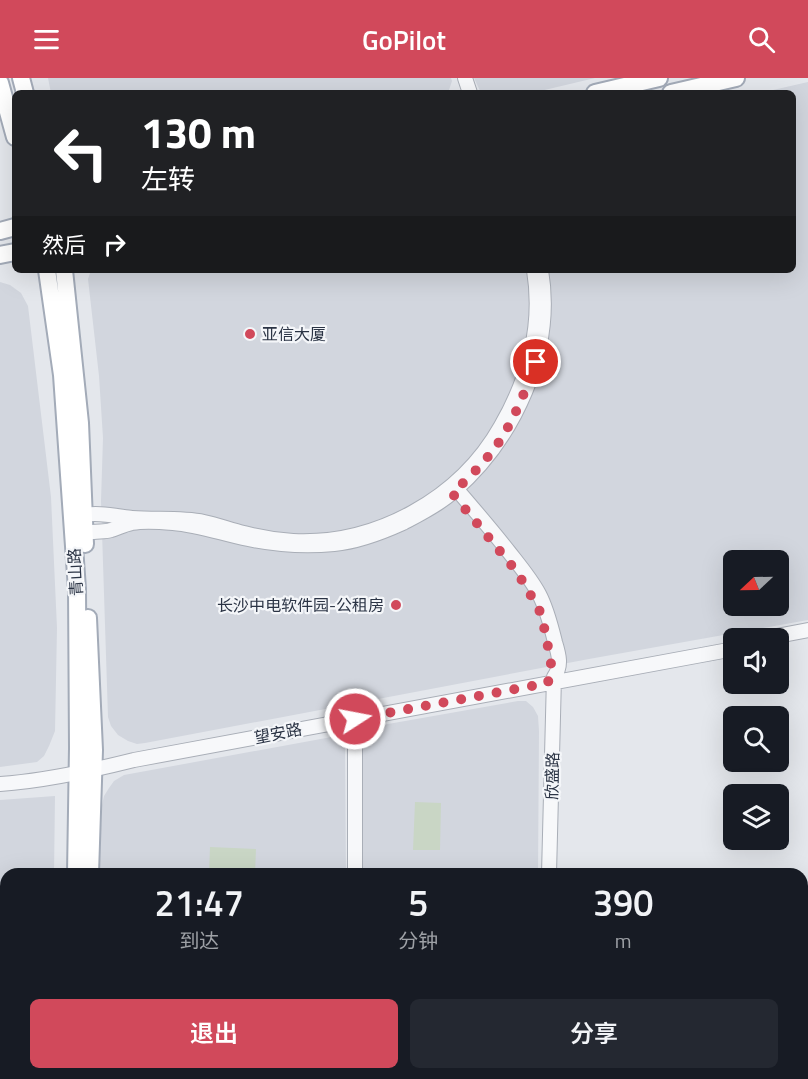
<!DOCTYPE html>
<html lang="zh">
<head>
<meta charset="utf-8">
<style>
  body { margin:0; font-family:"Titillium Web","Noto Sans SC",sans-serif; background:#242831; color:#f1f3f6; height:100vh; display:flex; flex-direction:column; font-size:22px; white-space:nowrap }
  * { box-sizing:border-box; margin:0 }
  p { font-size:20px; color:#9ea1a6 }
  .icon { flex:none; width:33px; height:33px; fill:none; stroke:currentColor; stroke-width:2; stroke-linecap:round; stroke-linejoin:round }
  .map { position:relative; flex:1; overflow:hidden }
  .sheet { position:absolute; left:0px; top:790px; width:808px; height:212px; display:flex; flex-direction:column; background:#171b24; border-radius:18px 18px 0 0; box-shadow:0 6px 24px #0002 }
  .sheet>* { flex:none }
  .banner { position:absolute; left:12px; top:12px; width:784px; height:183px; border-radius:9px; box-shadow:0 6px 24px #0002; background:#202124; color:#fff; overflow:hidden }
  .needle { width:39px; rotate:248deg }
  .controls { position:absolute; left:723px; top:472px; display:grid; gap:12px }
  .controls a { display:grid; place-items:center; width:66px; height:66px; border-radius:9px; background:#171b24; box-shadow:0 6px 24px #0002; font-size:30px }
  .pin { position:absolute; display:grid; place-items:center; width:51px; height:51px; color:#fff; margin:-26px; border:3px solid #fff; border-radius:50%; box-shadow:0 2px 6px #0007 }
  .me { position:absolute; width:66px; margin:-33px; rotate:79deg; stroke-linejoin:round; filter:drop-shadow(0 0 4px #0008) }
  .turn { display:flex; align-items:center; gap:21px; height:126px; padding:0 30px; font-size:27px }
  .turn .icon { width:78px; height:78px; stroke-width:2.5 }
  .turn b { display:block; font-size:42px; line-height:51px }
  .then { display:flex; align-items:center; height:57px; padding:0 30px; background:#0003; gap:12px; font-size:22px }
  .eta { display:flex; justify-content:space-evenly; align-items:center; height:102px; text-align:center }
  .eta b { font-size:36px; font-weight:600; line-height:42px }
  .action { display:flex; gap:12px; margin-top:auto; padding:12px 30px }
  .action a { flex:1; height:69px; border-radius:9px; background:#d1495b; color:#fff; font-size:24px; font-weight:600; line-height:69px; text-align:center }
  .action a+a { background:#242831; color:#f1f3f6 }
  header { display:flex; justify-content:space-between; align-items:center; height:78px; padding:0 30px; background:#d1495b; color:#fff; font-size:27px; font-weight:600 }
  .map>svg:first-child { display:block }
  .built { fill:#d2d6de; fill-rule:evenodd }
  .green { fill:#c9d6c5 }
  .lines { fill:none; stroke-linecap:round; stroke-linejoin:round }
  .minor-casing { stroke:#a9aeb7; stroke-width:16 }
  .major-casing { stroke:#a3abb8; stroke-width:20 }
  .minor { stroke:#f7f8fa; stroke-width:14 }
  .major { stroke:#fff; stroke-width:16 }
  .route { stroke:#d1495b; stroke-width:10; stroke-dasharray:0 18 }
  .poi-dot { fill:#d1495b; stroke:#f4f6f9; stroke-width:2 }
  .labels { text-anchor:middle; stroke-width:4.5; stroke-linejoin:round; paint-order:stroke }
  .poi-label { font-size:16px; fill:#2b3445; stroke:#f4f6f9; text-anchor:start }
  .street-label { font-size:16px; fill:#2b3445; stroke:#f4f6f9 }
</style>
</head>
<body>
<header><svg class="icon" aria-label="menu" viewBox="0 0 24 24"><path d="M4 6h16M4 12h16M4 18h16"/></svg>GoPilot<svg class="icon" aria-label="search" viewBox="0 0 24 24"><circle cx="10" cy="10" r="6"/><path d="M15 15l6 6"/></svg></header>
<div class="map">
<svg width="808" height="1001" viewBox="0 0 808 1001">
  <rect width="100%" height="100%" fill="#e4e7ec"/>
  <!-- built -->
  <path class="built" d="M48,0H451L452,3L448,15H51Z
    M474,0H595L532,15H481Z
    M808,4V542L589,581L145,665L137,666L128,663L118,657L111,648L108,639L101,423L103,360L99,298L88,201L91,192H794V15H760ZM734,483H778V528H734Z
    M0,204L10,207L21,215L28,228L51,419L57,550L55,653L49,668L44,678L37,684L0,689Z
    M518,623H526L533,629L538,638L539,653L538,796H360V655L363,651L371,649Z
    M337,658L343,660L345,667L346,796H99L102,727L104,718L109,710L114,703L124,697Z
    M55,718L54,796H6V996H52V1001H0V722Z
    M803,912L808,913V1001H548L549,996H802Z
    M103,996H349L348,1001H103Z
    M362,996H528L527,1001H361Z"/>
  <!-- green -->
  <path class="green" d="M415,724L441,725L440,772H413Z
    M210,769L256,771L255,796H209Z"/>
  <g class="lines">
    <defs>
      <path id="minor" d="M465,0L470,15
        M534,192C543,247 528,301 501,348C460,421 376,467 293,463C277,462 259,459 244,455C231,452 218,447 204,444C180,439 156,442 132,440C121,439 93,433 83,438C79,439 75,444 72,447C76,449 80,453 84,454C85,454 91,454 93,454C99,453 105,454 111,452C118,450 125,446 132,445C142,443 162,444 173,445C199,447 223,456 248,461C277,467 305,469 334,466C358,464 381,455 403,445C420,436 438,427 453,414C514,361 555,274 541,192
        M453,407C472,429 491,451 509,474C520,488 531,501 539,516C547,531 551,548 555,564C559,577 562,588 554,599L549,796
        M762,561L808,552
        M355,636V796
        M0,706C45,703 90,693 134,682L734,571
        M357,1001V996
        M533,1001L534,996"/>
      <path id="major" d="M21,0L25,15
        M0,5L15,59
        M595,15L659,0
        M671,15L736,0
        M0,153L15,149
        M0,177L15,174
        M47,192L62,297L77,511L78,670L76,796
        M64,192L80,345L85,466
        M88,540L94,672L90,796
        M73,1001V996
        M85,1001V996"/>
    </defs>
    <!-- minor casing -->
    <use href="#minor" class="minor-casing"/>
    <!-- major casing -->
    <use href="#major" class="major-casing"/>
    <!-- minor -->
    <use href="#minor" class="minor"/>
    <!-- major -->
    <use href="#major" class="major"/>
  </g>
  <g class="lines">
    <!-- route -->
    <path class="route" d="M355,641L548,605L551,585L545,553L539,531L517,494L452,415C469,400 486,383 499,364C515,340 526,311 536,284"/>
  </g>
  <!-- markers -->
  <g class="poi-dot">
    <circle cx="250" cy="256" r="6"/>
    <circle cx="396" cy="527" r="6"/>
  </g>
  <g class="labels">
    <!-- poi labels -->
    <g class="poi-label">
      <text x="262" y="262">亚信大厦</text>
      <text x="384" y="533" text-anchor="end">长沙中电软件园-公租房</text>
    </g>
    <!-- street labels -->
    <g class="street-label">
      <text transform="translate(75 494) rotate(-93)" y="6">青山路</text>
      <text transform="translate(278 655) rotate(-11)" y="6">望安路</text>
      <text transform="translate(552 698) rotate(-89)" y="6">欣盛路</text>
    </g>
  </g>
</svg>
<div class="controls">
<a><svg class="needle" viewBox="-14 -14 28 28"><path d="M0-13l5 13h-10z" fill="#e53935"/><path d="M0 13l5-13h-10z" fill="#9ea1a6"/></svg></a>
<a><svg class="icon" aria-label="sound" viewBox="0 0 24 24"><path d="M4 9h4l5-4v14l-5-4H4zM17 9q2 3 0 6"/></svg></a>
<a><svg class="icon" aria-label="search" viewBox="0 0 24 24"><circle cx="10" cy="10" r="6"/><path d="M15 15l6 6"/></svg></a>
<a><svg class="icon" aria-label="layers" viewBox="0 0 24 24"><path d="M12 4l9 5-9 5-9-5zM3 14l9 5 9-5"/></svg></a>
</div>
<div class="pin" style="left:536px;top:284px;background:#d93025"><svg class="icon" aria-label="arrive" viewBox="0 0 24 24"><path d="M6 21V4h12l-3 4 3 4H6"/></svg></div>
<svg class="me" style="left:355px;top:641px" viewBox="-20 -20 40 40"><circle r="17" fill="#d1495b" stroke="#fff" stroke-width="3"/><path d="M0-11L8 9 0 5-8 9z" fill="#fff"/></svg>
<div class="banner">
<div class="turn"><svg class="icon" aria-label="left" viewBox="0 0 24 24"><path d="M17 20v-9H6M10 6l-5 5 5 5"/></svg><div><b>130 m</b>左转</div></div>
<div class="then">然后<svg class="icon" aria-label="right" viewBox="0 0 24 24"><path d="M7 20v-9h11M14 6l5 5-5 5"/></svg></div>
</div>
<section class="sheet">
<div class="eta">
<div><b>21:47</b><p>到达</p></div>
<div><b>5</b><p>分钟</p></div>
<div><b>390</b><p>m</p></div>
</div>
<div class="action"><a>退出</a><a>分享</a></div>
</section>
</div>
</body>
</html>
